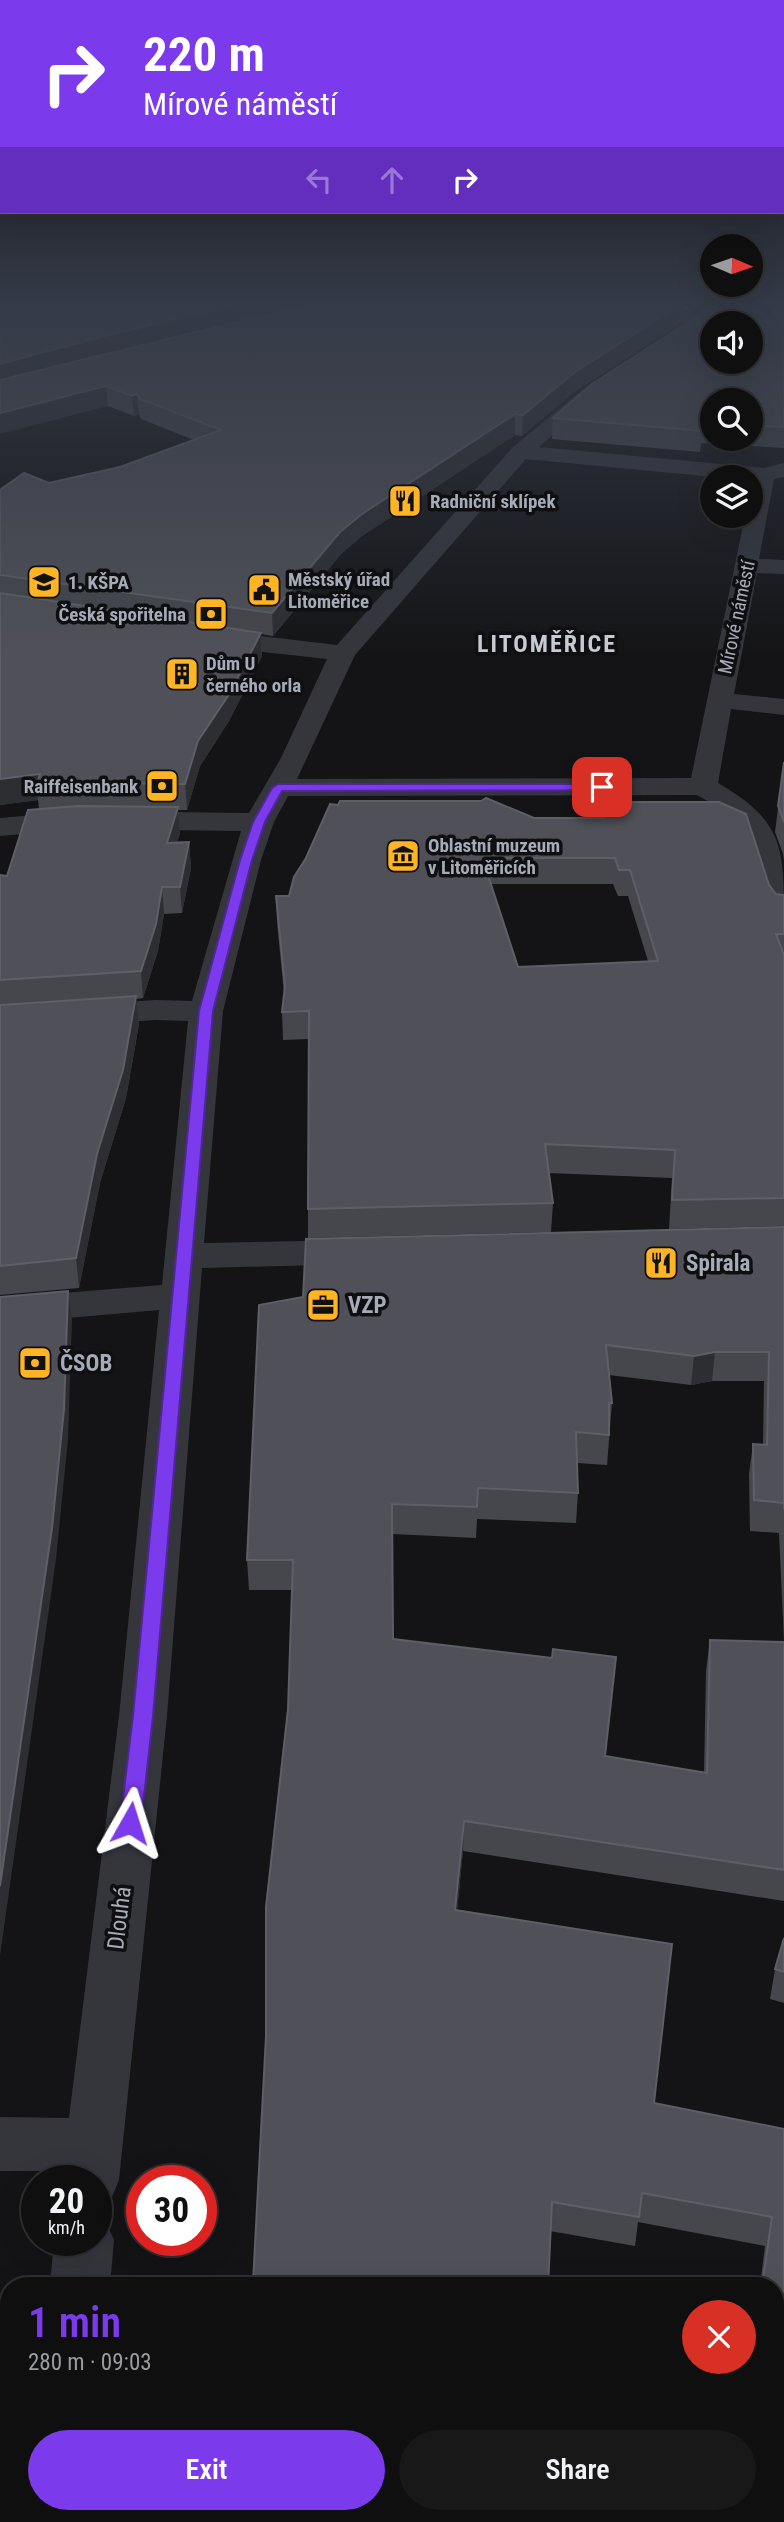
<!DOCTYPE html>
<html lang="en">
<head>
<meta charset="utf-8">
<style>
  body { margin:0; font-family:"Roboto Condensed",sans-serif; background:#181819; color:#f1f3f6; height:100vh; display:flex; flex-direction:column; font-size:26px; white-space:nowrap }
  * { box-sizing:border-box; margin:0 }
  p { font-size:23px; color:#9b9c9f }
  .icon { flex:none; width:38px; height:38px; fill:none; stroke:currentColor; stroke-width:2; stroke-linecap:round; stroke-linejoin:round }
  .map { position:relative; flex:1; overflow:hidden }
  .drawer { position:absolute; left:0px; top:2277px; width:784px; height:247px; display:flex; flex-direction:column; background:#0f0f10; border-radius:28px 28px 0 0; box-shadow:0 7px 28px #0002,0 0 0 2px #2f2f30 }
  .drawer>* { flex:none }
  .hud { position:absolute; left:0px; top:0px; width:784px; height:214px; box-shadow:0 7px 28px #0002,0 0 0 2px #2f2f30; background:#7c3aed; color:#fff; overflow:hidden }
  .needle { width:46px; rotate:92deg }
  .controls { position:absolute; left:700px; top:234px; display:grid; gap:14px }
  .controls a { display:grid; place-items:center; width:63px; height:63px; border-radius:50%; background:#0f0f10; box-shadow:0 7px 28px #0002,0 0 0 2px #2f2f30; font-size:35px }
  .speed { position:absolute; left:21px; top:2165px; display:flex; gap:14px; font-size:35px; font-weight:700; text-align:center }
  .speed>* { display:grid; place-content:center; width:91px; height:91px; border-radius:50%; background:#0f0f10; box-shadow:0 7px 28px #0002,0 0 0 2px #2f2f30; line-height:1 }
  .speed small { font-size:18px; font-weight:400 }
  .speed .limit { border:10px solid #d22; background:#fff; color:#111 }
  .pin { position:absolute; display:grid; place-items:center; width:60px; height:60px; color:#fff; margin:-30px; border-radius:14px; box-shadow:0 4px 10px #0006 }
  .me { position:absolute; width:77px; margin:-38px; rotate:6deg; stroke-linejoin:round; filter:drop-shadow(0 0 5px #0008) }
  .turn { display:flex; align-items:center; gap:24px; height:147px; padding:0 28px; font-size:32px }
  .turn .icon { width:91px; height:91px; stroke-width:2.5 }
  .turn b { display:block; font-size:49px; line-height:60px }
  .lanes { display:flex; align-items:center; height:66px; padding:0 28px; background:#0003; justify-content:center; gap:35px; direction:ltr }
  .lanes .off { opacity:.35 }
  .round { display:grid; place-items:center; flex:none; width:74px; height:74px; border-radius:37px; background:#181819 }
  .headline { display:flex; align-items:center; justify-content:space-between; height:119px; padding:0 28px }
  h1 { font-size:42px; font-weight:600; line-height:52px; color:#7c3aed }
  .primary-button { display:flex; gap:14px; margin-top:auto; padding:14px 28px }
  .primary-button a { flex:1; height:80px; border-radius:42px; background:#7c3aed; color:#fff; font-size:28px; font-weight:600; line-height:80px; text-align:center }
  .primary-button a+a { background:#181819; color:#f1f3f6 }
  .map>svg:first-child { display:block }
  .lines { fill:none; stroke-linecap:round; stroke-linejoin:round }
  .minor { fill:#35363c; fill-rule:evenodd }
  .wall { fill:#45474c; fill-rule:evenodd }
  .shaded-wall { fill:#2d2e32 }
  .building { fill:#505158; stroke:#5d5f67; stroke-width:2; fill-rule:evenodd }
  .route { fill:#7c3aed; stroke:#51269a; stroke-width:2 }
  .labels { text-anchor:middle; stroke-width:7; stroke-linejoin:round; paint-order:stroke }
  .far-poi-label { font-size:19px; font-weight:bold; fill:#a5abb8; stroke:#0f0f11; text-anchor:start }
  .far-street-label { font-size:19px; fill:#a5abb8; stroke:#0f0f11 }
  .poi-label { font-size:23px; font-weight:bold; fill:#a5abb8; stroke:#0f0f11; text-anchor:start }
  .street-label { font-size:23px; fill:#a5abb8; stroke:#0f0f11 }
  .far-district-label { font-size:24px; font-weight:bold; letter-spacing:2px; fill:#c6cad3; stroke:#0f0f11 }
</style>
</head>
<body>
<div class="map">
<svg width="784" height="2522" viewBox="0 0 784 2522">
  <rect width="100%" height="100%" fill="#141416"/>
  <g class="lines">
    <!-- minor -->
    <path class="minor" d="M633,305H663L720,324H712V331L636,309Z
      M594,384L601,386L604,390L601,394L539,447L764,468L784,463V477L774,479L759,559L784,560V574L757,573L734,694L784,699V715L731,709L718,783C784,821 784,848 784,920L773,918L768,911L744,832L729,813L697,795L288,796L274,822L261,860L223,1011L204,1243L359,1240L373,1244L378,1252L373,1260L359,1264L202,1268L167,1716L119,2180L111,2199L96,2205V2180H61L62,2171H0V2117L69,2118L119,1716L159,1310L0,1324V1298L162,1285L188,1021L156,1020L0,1030V1010L156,1000L192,1001L241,831L81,829L0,836V818L81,811L249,813L281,758L327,659L210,646L201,643L197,638L201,633L210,630L337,645L513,447L587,386ZM526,459L724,478H751V516H745L691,778L297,779L355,655Z
      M96,2216L105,2220L114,2240L110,2286H50L54,2240H96Z
      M25,2515H89L90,2522H24Z"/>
  </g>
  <!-- wall -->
  <path class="wall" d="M0,305H784V448L701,443L700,452L552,439L553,418L700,315L680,308L679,324L574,392L522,436L515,435L362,536L341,554L273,636L261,634L262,656L229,721L200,766L187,810H178L180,833L177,843L189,842L191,868L182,913L164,914L158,951L143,998L136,999L139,1024L126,1098L100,1183L79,1288L0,1295V875L7,876L39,809L38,800L0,805V490L49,483L120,467L194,440L141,419L139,414L134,416L108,406ZM712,401H751V439H712Z
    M784,762V861L783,854L775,832Z
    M601,802L769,885L776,894L784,895V1226L669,1229L672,1178L549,1173L553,1203L551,1232L308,1238V1209L309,1039L283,1040L282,1012L284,994L277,922L276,896H289L534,818H600ZM491,884H613L618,896H628L648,961L518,967Z
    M784,1227V1901L463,1851L457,1911L654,2103L784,2129V2522H689V2515H775V2286H760L765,2246L638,2222L635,2246L550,2231L253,2283L288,1709L292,1590H249L247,1560ZM609,1375L691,1385L712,1381H764L763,1445L753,1444L749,1474L750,1531L779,1533L784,1642L710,1640L706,1671L704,1772L605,1756L616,1657L552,1658L393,1639V1534L476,1538L477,1519L576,1523L578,1493L577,1463L607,1465L612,1403Z
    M784,1938V2003L770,1999L775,1969Z
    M177,2515H408V2522H224L178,2520Z"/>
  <!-- shaded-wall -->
  <path class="shaded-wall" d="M235,305H314L0,384V364L108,335Z
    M680,305L679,324L574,392L522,436L523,415L575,372Z
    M751,305H753L751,322L750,324V306Z
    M106,386L108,406L0,434V413Z
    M137,394L139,414L134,416L132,396Z
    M515,414V435L362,536L341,554L273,636L272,613L340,532L362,514Z
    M261,633L262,656L229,721L200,766L187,810L185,784L198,741Z
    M40,774L36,787L38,800L0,805V779Z
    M178,807L180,833L169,869L167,843Z
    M189,842L191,868L182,913L180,887Z
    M162,887L164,914L158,951L143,998L141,971Z
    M136,996L139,1024L126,1098L100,1183L79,1288L76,1258L97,1154Z
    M68,1291L72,1320L68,1439L56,1559L0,1956V1886Z
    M715,1352L712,1381L691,1385L694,1356Z
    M464,1821L463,1851L454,1941L455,1910Z"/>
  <!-- building -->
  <path class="building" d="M0,305H235L108,335L0,364Z
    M306,305H680L575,372L523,415L515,414L362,514L340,532L272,613L0,575V490L24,473L49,483L120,467L221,430L140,399L137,394L132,396L106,386L0,413V380Z
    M724,305H751L750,306V318L753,321L784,322V427L751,425V401H712V423H703L701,431L553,418L592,384L704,312L715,314L716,308L723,307ZM712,324H751V362H712Z
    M0,593L261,633L228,696L198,741L185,784L78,783L36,787L40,774L0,779Z
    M784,762V822L778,806Z
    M486,798L534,818H604L601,802H719L746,814L769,885L776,894L784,895V934H776L784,955V1198L672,1200L675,1150L545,1144L553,1203L308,1209L309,1011L282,1012L285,986L276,896H289L294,877L306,858L330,804L338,805L340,801H481ZM490,858H615L619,870H630L658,961L518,967L485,866H492Z
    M79,806L178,807L167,843L189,842L180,887H162L156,924L141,971L0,980V875L7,876L28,810Z
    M136,996L123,1070L97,1154L76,1258L0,1266V1005Z
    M784,1227V1509V1503L754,1500L753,1444L767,1445L769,1352H715L694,1356L606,1345L612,1403H609V1435L576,1432L578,1493L478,1488L477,1507L392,1504L393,1639L552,1658L553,1649L616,1657L605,1756L707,1773L710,1640L784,1642V1870L464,1821L455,1910L672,1944L654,2103L784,2129V2522H698L696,2515H775V2286H762L772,2217L642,2193L639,2217L552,2202L548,2286H193L194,2279L253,2283L266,2036V1907L288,1709L293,1560H247L259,1305L303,1297L306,1239Z
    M68,1291L64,1409L52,1528L0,1886V1297Z
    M784,1938V1972L775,1969Z
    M236,2515H408V2522H235Z"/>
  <!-- sky -->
  <linearGradient id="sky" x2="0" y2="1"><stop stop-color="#0b0b0c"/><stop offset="0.46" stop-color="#343a47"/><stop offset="1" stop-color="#343a47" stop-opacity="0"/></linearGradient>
  <rect width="784" height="658" fill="url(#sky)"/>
  <!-- route -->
  <path class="route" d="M602,784L606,785V790L282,791L265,822L252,860L213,1011L153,1716L141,1823L138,1829L130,1832L123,1829L120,1823L133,1716L199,1011L240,860L253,822L272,788L278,784Z"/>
  <!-- icons -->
  <defs>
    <symbol id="restaurant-square" viewBox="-11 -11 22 22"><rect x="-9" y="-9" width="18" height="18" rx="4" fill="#ffb424" stroke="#0f0f11"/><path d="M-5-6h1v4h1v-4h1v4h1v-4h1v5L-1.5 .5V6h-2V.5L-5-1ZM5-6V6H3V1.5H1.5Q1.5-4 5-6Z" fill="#111"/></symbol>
    <symbol id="school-square" viewBox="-11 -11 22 22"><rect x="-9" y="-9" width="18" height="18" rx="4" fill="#ffb424" stroke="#0f0f11"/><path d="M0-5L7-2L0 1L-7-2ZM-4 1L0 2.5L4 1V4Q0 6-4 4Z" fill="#111"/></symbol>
    <symbol id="civic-square" viewBox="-11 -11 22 22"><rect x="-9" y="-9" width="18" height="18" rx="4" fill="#ffb424" stroke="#0f0f11"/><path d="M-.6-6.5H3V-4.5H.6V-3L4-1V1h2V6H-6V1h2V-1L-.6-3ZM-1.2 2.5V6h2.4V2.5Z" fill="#111"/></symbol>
    <symbol id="bank-square" viewBox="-11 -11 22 22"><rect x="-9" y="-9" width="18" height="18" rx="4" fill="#ffb424" stroke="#0f0f11"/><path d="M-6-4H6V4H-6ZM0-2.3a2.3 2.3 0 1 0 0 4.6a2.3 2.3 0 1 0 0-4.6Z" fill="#111"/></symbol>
    <symbol id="building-square" viewBox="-11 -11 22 22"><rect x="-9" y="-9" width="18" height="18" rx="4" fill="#ffb424" stroke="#0f0f11"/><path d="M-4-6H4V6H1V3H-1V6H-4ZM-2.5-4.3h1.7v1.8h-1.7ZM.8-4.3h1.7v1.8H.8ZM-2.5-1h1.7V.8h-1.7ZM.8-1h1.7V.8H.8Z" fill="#111"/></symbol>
    <symbol id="museum-square" viewBox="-11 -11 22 22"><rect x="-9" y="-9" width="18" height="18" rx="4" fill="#ffb424" stroke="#0f0f11"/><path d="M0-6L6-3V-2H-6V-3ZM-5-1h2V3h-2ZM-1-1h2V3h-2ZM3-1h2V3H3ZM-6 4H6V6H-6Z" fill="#111"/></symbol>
    <symbol id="office-square" viewBox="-11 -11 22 22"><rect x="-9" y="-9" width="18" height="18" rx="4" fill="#ffb424" stroke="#0f0f11"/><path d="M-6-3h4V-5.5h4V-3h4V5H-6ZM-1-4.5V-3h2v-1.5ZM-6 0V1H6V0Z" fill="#111"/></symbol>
  </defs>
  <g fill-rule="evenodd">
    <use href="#restaurant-square" x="386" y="482" width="38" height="38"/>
    <use href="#school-square" x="25" y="563" width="38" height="38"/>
    <use href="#civic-square" x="245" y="571" width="38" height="38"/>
    <use href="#bank-square" x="192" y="595" width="38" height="38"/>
    <use href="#building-square" x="163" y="655" width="38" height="38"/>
    <use href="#bank-square" x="143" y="767" width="38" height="38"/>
    <use href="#museum-square" x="384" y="837" width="38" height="38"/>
    <use href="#restaurant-square" x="642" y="1244" width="38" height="38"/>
    <use href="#office-square" x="304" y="1286" width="38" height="38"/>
    <use href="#bank-square" x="16" y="1344" width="38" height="38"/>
  </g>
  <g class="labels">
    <!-- far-poi labels -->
    <g class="far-poi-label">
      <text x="430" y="508">Radniční sklípek</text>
      <text x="288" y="586">Městský úřad<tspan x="288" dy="22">Litoměřice</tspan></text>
      <text x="68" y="589">1. KŠPA</text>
      <text x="186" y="621" text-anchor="end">Česká spořitelna</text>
      <text x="206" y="670">Dům U<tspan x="206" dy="22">černého orla</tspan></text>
      <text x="138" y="793" text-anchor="end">Raiffeisenbank</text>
      <text x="428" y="852">Oblastní muzeum<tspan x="428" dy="22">v Litoměřicích</tspan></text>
    </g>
    <!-- far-street labels -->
    <g class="far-street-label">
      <text transform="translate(736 617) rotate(-78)" y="7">Mírové náměstí</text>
    </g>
    <!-- poi labels -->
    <g class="poi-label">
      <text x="686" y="1271">Spirala</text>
      <text x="348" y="1313">VZP</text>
      <text x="60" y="1371">ČSOB</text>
    </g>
    <!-- street labels -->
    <g class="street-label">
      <text transform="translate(119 1918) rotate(-83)" y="8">Dlouhá</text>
    </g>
    <!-- far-district labels -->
    <g class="far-district-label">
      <text x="547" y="652">LITOMĚŘICE</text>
    </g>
  </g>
</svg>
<div class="controls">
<a><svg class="needle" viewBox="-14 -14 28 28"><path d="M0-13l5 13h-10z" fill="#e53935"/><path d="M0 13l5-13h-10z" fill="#9b9c9f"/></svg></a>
<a><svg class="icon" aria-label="sound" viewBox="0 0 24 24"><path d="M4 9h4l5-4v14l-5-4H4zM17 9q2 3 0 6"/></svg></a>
<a><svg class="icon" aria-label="search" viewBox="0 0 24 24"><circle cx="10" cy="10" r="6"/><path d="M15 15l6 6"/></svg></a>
<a><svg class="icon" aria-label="layers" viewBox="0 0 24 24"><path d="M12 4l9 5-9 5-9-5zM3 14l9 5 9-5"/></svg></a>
</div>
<div class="speed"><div>20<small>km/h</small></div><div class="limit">30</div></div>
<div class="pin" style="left:602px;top:787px;background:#d93025"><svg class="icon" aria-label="arrive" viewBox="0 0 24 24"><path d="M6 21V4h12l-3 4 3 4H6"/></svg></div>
<svg class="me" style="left:130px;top:1823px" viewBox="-20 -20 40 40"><path d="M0-17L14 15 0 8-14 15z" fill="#7c3aed" stroke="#fff" stroke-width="4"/></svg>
<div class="hud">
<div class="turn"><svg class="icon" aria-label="right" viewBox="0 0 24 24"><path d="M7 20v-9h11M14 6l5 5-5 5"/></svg><div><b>220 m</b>Mírové náměstí</div></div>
<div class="lanes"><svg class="icon off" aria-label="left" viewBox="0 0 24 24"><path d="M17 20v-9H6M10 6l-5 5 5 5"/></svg><svg class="icon off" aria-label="ahead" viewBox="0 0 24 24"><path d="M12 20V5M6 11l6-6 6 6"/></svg><svg class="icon" aria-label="right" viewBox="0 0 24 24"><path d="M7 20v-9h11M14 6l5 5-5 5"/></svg></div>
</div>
<section class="drawer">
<div class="headline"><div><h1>1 min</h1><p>280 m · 09:03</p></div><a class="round" style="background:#d93025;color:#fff"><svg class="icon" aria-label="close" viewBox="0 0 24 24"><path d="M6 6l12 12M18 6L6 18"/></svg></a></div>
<div class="primary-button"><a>Exit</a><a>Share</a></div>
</section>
</div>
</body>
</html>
